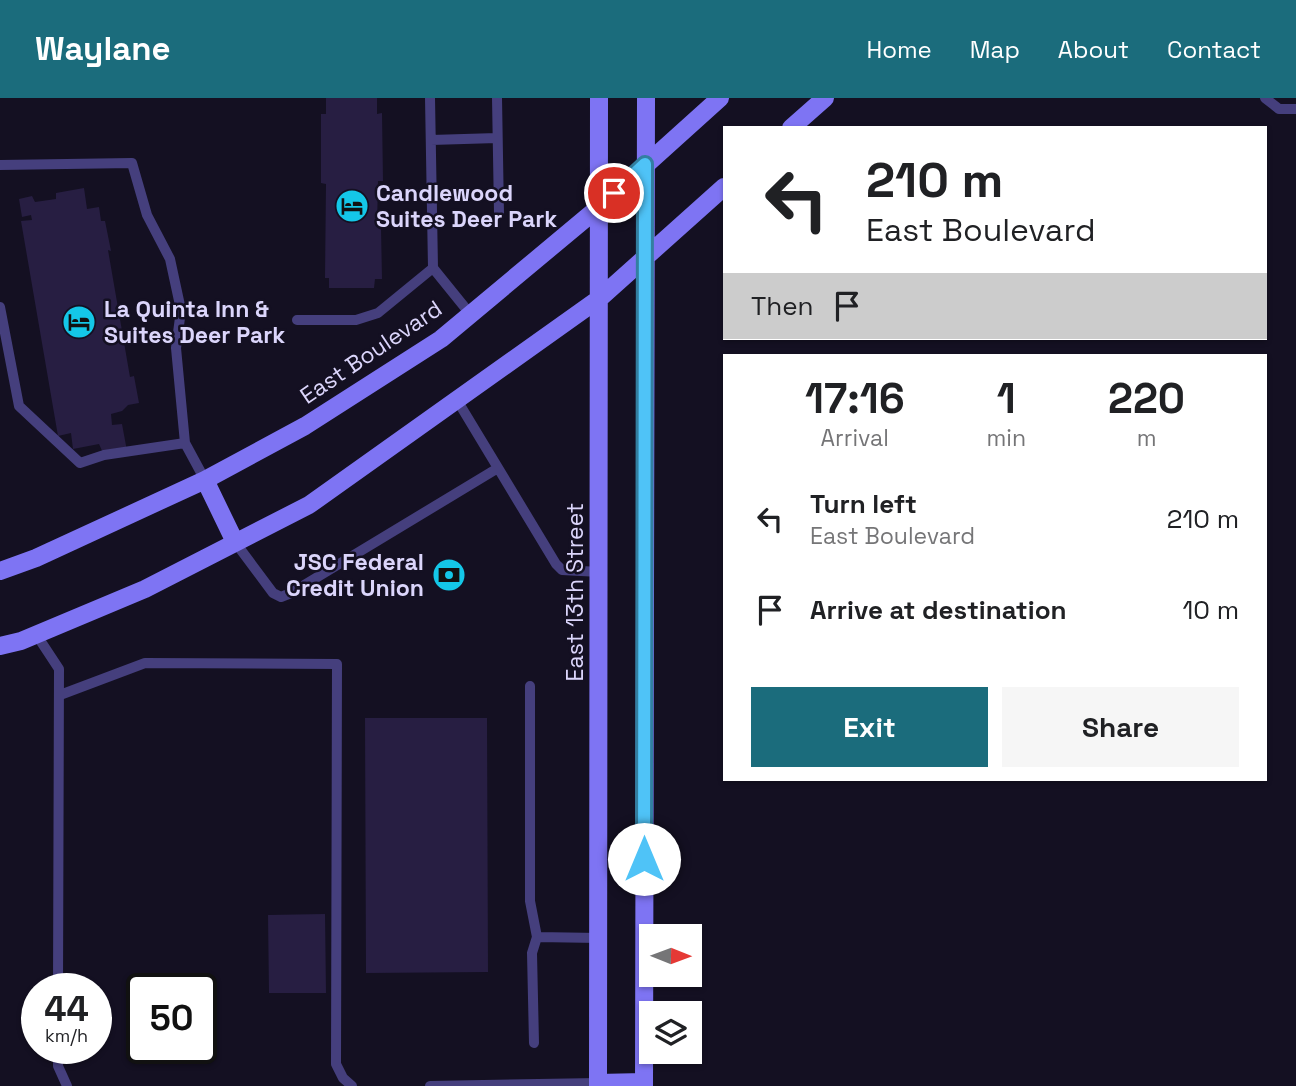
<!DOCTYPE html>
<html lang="en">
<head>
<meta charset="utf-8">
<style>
  body { margin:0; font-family:"Space Grotesk",sans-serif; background:#f6f6f6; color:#202124; height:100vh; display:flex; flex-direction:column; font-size:26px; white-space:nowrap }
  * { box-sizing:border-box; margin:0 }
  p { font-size:23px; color:#757577 }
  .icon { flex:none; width:38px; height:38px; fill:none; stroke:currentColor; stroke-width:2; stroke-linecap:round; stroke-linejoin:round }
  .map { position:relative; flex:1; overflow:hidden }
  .panel { position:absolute; left:723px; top:256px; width:544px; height:427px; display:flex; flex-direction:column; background:#fff; border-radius:0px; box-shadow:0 2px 5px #0004 }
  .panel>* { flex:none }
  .guide { position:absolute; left:723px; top:28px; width:544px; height:214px; border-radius:0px; box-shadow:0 2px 5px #0004; background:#fff; color:#202124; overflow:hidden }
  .needle { width:46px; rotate:91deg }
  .controls { position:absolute; left:639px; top:826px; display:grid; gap:14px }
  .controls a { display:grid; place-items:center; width:63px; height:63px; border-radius:0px; background:#fff; box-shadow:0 2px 5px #0004; font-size:35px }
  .speed { position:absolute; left:21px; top:875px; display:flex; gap:14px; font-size:35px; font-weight:700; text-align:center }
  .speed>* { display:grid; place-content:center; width:91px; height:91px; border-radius:50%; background:#fff; box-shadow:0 2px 5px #0004; line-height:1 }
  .speed small { font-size:18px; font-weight:400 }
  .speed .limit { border:4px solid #111; border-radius:10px; background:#fff; color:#111 }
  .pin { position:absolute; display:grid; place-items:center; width:60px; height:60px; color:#fff; margin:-30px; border:4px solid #fff; border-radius:50%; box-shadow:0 2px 7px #0007 }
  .me { position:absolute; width:77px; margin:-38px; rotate:0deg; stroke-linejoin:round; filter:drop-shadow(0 0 5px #0008) }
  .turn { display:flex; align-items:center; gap:24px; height:147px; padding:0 28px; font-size:32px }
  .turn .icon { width:91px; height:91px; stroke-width:2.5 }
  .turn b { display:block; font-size:49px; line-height:60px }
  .then { display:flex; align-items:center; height:66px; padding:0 28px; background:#0003; gap:14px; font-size:26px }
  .eta { display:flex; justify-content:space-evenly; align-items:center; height:119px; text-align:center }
  .eta b { font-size:42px; font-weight:700; line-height:49px }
  .button { display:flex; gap:14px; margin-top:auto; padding:14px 28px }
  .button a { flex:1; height:80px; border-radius:0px; background:#1b6c7c; color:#fff; font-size:28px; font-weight:700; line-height:80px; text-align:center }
  .button a+a { background:#f6f6f6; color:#202124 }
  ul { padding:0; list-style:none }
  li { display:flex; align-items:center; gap:21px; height:91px; padding:0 28px }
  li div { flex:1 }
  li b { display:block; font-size:26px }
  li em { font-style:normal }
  header { display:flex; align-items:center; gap:42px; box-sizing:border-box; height:98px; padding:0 35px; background:#1b6c7c; color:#fff }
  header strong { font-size:33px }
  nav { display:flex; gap:38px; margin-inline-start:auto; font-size:24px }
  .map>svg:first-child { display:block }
  .building { fill:#271e42 }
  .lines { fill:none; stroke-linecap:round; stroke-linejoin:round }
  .service { stroke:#453f7d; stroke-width:10 }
  .secondary { stroke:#7e74f3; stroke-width:18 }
  .route-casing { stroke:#337fa1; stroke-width:18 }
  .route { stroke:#4fc3f7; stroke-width:12 }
  .labels { text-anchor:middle; stroke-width:5; stroke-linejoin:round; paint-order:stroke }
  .poi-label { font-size:23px; font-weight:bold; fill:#dbd5fb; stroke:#141022; text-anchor:start }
  .street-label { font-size:23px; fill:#dbd5fb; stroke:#141022 }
</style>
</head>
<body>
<header>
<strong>Waylane</strong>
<nav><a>Home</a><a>Map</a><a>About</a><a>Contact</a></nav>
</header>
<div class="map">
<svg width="1296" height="988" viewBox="0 0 1296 988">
  <rect width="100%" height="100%" fill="#141022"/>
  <!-- building -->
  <path class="building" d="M326,0H377V16L382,15L383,83H378L377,129H381L382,181H375L374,190H329V180H325L326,86L321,85V16H326Z
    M84,90L87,111L99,109L101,123H105L111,153L108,152L130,279L134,278L139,305L128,307L122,313L111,316L112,327L122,326L127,353L104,357L99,346L73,351L71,335L58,338L21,123L32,122L31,117L22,119L19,101L32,98L35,104L56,101V95Z
    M365,620H487L488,874L366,875Z
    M325,816L326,895H269L268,817Z"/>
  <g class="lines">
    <!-- service -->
    <path class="service" d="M430,0L433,170L471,217
      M497,0L499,115
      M1265,0L1279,11H1296
      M431,42L497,40
      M0,67L132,65L147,117L170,161L181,212L176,250L185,345L205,382
      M0,209L19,308L80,365L104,357L185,345
      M297,222H356L378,215L433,170
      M457,302L556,466L562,472L600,474
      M235,444L273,495L281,499L291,495L498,370
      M36,536L59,571L58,891
      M530,588V803L537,839
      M60,597L145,565L337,566L336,966L343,980L352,988
      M534,945L532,855L537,839L599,840
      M58,950V968L67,988
      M430,988L598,985"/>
    <!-- secondary -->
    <path class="secondary" d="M791,30L825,0
      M205,382L235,444
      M0,473L36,460L205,382L305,328L441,241L598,110L720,0
      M0,548L21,543L145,491L309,407L600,200L724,89
      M598,985L644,984
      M598,988L599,0
      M644,988L646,0"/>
  </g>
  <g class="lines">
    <defs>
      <path id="route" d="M614,95L645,66L644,761"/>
    </defs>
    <!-- route casing -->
    <use href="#route" class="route-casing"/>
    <!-- route -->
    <use href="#route" class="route"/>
  </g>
  <!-- icons -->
  <defs>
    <symbol id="hotel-disc" viewBox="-11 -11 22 22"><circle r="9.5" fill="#14c7e8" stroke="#141022"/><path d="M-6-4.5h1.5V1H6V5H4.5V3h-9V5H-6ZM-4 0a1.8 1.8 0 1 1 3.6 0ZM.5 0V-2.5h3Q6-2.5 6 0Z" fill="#111"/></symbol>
    <symbol id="bank-disc" viewBox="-11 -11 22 22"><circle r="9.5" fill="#14c7e8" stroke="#141022"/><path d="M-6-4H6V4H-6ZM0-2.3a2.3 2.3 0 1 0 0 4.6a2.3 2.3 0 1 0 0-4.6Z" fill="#111"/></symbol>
  </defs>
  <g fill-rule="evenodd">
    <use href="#hotel-disc" x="333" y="89" width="38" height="38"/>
    <use href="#hotel-disc" x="60" y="205" width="38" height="38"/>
    <use href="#bank-disc" x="430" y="458" width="38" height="38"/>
  </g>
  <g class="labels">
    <!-- poi labels -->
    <g class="poi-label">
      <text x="376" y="103">Candlewood<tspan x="376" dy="26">Suites Deer Park</tspan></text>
      <text x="104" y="219">La Quinta Inn &amp;<tspan x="104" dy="26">Suites Deer Park</tspan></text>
      <text x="424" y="472" text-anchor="end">JSC Federal<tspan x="424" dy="26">Credit Union</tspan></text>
    </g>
    <!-- street labels -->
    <g class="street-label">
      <text transform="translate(371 254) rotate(-34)" y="8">East Boulevard</text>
      <text transform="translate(575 494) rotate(-90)" y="8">East 13th Street</text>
    </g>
  </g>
</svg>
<div class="controls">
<a><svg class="needle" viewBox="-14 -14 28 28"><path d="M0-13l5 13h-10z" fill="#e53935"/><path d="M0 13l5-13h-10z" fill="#757577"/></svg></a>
<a><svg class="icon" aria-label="layers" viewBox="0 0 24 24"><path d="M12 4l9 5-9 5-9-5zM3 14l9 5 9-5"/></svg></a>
</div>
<div class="speed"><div>44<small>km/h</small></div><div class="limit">50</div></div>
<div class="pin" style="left:614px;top:95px;background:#d93025"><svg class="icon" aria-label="arrive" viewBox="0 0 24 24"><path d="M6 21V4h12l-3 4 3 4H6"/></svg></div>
<svg class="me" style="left:644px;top:761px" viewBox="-20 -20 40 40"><circle r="19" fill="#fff"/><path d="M0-13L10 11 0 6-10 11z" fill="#4fc3f7"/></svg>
<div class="guide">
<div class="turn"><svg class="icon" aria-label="left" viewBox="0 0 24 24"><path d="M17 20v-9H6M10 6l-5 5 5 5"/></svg><div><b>210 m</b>East Boulevard</div></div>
<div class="then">Then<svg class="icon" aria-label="arrive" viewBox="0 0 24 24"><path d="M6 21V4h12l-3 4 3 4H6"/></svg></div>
</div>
<section class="panel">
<div class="eta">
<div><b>17:16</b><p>Arrival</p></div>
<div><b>1</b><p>min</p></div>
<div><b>220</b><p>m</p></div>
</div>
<ul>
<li><svg class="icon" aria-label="left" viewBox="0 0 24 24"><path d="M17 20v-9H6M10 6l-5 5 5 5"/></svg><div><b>Turn left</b><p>East Boulevard</p></div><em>210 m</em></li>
<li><svg class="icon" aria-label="arrive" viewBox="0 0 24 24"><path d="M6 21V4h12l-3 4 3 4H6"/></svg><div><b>Arrive at destination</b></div><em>10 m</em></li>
</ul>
<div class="button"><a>Exit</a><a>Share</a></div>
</section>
</div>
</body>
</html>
